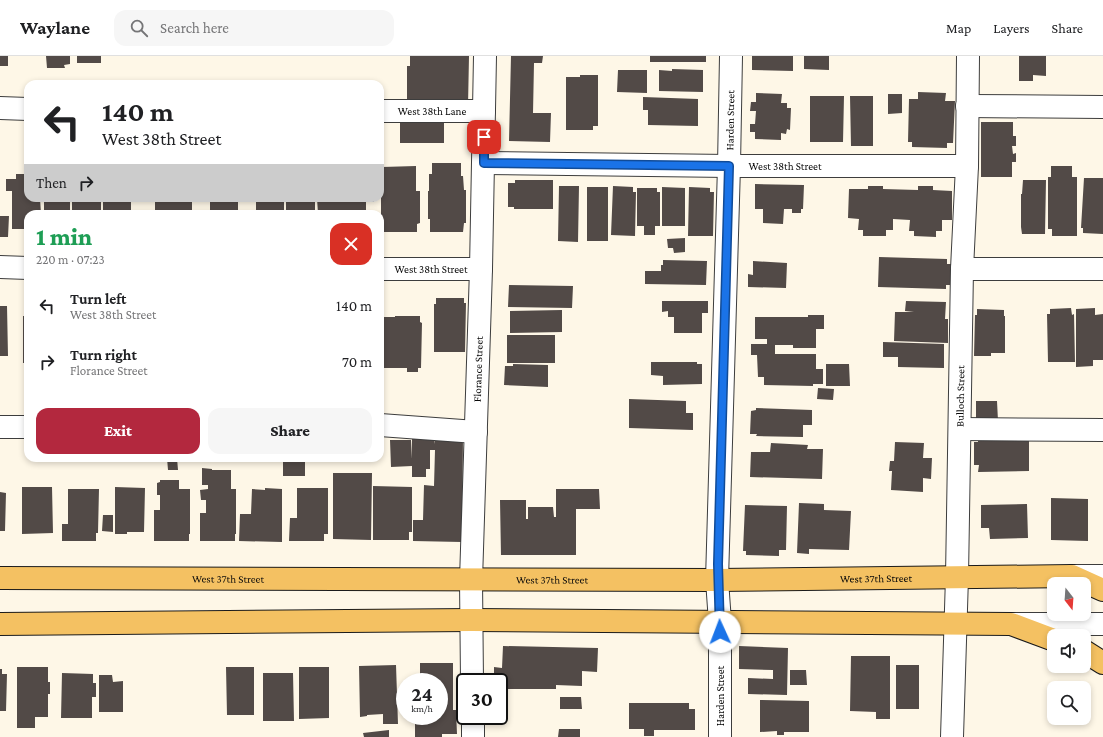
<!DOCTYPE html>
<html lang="en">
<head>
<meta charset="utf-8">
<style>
  body { margin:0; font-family:"Crimson Pro",serif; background:#f6f6f6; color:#202124; height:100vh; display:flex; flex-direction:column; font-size:15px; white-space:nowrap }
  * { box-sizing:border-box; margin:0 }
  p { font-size:13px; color:#757577 }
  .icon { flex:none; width:22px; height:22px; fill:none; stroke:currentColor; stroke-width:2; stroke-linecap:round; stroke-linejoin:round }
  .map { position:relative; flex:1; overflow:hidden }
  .sheet { position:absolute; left:24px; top:154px; width:360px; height:252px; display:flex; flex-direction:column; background:#fff; border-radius:12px; box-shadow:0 2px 6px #0003 }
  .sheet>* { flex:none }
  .hud { position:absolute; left:24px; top:24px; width:360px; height:122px; border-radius:12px; box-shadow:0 2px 6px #0003; background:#fff; color:#202124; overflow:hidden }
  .needle { width:26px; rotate:163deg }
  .fabs { position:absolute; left:1047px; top:521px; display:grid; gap:8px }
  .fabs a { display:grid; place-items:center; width:44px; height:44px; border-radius:8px; background:#fff; box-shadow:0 2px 6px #0003; font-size:20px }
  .speed { position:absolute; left:396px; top:617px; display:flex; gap:8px; font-size:20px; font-weight:700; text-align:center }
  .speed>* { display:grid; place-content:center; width:52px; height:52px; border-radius:50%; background:#fff; box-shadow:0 2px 6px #0003; line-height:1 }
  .speed small { font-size:10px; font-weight:400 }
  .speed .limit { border:2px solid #111; border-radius:6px; background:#fff; color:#111 }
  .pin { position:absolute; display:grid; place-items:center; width:34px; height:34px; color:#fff; margin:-17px; border-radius:8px; box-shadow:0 2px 6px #0006 }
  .me { position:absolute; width:44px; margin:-22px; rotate:358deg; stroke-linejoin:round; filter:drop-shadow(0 0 3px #0008) }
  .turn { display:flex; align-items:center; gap:14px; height:84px; padding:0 12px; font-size:18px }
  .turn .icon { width:52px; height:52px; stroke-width:2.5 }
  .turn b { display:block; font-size:28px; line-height:34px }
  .then { display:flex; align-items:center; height:38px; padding:0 12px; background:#0003; gap:8px; font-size:15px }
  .round { display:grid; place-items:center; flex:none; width:42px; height:42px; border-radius:12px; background:#f6f6f6 }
  .overview { display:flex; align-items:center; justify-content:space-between; height:68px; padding:0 12px }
  h1 { font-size:24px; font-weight:800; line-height:30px; color:#1e9e55 }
  .cta { display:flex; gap:8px; margin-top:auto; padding:8px 12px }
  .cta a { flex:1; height:46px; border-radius:12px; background:#b3283e; color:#fff; font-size:16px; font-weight:800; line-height:46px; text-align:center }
  .cta a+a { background:#f6f6f6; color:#202124 }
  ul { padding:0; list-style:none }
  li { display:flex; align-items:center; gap:12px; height:56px; padding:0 12px }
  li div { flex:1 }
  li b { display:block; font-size:15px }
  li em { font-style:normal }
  header { display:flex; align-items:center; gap:24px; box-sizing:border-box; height:56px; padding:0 20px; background:#fff; border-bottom:1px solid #e0e0e0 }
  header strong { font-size:19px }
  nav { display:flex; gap:22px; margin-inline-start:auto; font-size:14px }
  .search { width:280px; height:36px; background:#f6f6f6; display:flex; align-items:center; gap:10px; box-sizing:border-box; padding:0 14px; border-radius:12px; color:#757577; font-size:15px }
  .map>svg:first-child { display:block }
  .building { fill:#524a47 }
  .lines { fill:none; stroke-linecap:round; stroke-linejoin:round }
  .minor-casing { stroke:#3d3d3d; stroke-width:24 }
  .major-casing { stroke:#1b1b1b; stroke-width:24 }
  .minor { stroke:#fff; stroke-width:22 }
  .major { stroke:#f4c162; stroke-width:22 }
  .route-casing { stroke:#114b97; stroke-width:10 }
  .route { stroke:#1a73e8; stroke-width:7 }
  .labels { text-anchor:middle; stroke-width:4; stroke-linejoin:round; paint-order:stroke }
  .street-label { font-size:11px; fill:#0a0a0a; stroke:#fff }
</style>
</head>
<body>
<header>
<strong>Waylane</strong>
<div class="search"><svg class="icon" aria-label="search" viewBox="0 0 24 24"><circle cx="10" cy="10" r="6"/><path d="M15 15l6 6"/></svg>Search here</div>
<nav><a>Map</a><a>Layers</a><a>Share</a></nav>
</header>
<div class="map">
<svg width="1103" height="681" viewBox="0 0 1103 681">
  <rect width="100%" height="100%" fill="#fef7e7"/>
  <!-- building -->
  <path class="building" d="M0,0H8V10H0Z
    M46,0H70V8L64,9L65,12H47Z
    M77,0H101V7H77Z
    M410,0H469L468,50L407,47V10H410Z
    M511,0H543L542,7H534L533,57H551L550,86L509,85Z
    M650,0H706V6H650Z
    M752,0H793V15L752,14Z
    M804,0H829V14L804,13Z
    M1019,0H1046V20L1033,19V25H1019Z
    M672,13L703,14V36L659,35V14L672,15Z
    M618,14H647V37L617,36Z
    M580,19H598V70H593V74H566V21H580Z
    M918,36L946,37L945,45H955L953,87H947V92L912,91V86H908L909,43H918Z
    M756,37L782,38L781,47H787V52H791L790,74L787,73L786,78L781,77V84L755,83V76H750V68H755L756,55H750L751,46H756Z
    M888,38H902V57L888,58Z
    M810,40H844L843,86H810Z
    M850,40H873V90H851Z
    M643,41L698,43V70L648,69V54H643Z
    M400,64H444V87H400Z
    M981,66H1013V80H1016V90H1012L1013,98L1016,97V106H1012V121H981Z
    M432,107H461V120H463L464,134H466V167H464L463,176H430V163H428V135H429V118H432Z
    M416,110V135H420V167L417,168V176H384V168H381V119H383L382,111Z
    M1051,110H1072V121H1077V180H1052V173H1048V121H1051Z
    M16,118H28V142H40L41,158H28V173H12V135H6V123H16Z
    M1084,122H1103V178L1083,177V172H1081Z
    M515,124H553V153H514V151H508V127H515Z
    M1023,124H1046L1045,178H1022L1021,171V138H1022Z
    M755,128L804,129L803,153H801V157H792V153H784L783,168L763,167V153H755Z
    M559,130H579L578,186L558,185Z
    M613,130L633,131V136H636L635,180L611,179Z
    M868,130H883V133L918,134V130H933V134L952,135V164H942V175H936V181L914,180V175H909L910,164L893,163V174H886V180H863V174H858L859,163L848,162L849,133H868Z
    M587,131H608V185H587Z
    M662,131L685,132V170H662Z
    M689,131L710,132V136H714L713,180H688Z
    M637,132H657V136H660V170H655V179H644V170H637Z
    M44,142H70V158H44Z
    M72,142H101V158H72Z
    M103,142H131V158H103Z
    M155,142H192V158H155Z
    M210,142H238V158H210Z
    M256,142H284V158H256Z
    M286,142H315V158H286Z
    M317,142H374V146H366V158H318Z
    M0,160H9L8,181H0Z
    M685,182V196L674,197L673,192H668L667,183Z
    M879,201L947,203V208H951L950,229H946V233L878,231Z
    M663,204L707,205L706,229L645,228V215H661V209H663Z
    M753,205L787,207L786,232L748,231V218L753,219Z
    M509,229L573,230L572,252L508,251Z
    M436,242H464V247H466L465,296H434V248H436Z
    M662,245H708V257H702V277H674V261H668V255L662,256Z
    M906,245L946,246L945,263H948V287L894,285L895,256H914L905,255Z
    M0,250H7L8,300H0Z
    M1071,252L1072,259L1074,258L1075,306H1048L1047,258H1050V253Z
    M1095,252V259L1103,258V304H1093V310L1076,311V253Z
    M977,253L1004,254V260H1005V297H991V300H974L975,259H977Z
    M562,254V276L510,277V255Z
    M808,259H824V273H816V292H793V289H775V298H816V313H823V328H813V330L764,329V321H758L757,299H751V288H767V283H755V261H808Z
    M23,260H28V307H23Z
    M395,260H420V266L422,267L421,312H418V316H407V312H383V261H395Z
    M507,279H555V307H507Z
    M883,286L944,288V312L898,311V301H883Z
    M651,306H697V308H702V328L663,329V320L651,319Z
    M513,308L548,309V331L504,329L505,310H513Z
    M826,308H849L850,330H826Z
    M818,332L834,333L833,344L817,343Z
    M629,343L686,345V357H693V374L629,372Z
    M976,345H997L998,365H976Z
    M756,352L812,354V369H803V381L756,380L757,378H750L751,355L756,354Z
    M435,380L463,381L462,486L413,485V464H423L424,429L434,430L435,394H430V413H426V421H412V410L391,411L390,384H411L412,403V381H434L435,388Z
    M1029,380V415L978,416L979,409H974V386H978V381Z
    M895,386L924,387L923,402H932L931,423L923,422V436L891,434L892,415H889L890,405H894Z
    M771,387L808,389L807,393H823L822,423L750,421L751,396H770Z
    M167,402H177L178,414H168Z
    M283,402H305V420H283Z
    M202,412L212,413V414H231V433H236V478H235V485H200V457H206V444H201L200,434L208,433V429H202Z
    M333,417H372L371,484L333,483Z
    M160,424H179V433H190V478H189V485H154V454H160V439H157V427L160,426Z
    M373,430L412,431V476H409V484H373Z
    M22,431H52L53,477L22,478Z
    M115,431L145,432L144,476H127V478H115Z
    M265,432L282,433V486L239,485L240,458H251L252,433L265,434Z
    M297,432H328V478H324V485H289L290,462H297Z
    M68,433H99L98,477H96V485H62V468H68Z
    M556,433H599L600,453H576V499H501L500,444H526V463H528V451H553L554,461H556Z
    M0,436L6,437L5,475H0Z
    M1051,442L1088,443V485L1051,484Z
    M799,447L824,448V454L851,455L849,494L809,493V498L797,497Z
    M1027,448L1028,482L990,483L989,472H981V449Z
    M745,449L787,450L786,494H779V500L746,499V495H743Z
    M103,459H113V476L102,475Z
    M503,590L598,592L597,616L582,615V630L556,629V633H499V626H494V611L502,612Z
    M739,590L788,592L787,639L748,638V622L773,623V614L739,613Z
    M851,600H890V663H876V656L850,655Z
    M420,607H453V654H456L457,678H442V681H415V660H439V626H420Z
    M396,609L398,668H383V658L367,659V660L360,661L359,610Z
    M896,609H919V653H896Z
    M17,611H48V626H50V638H48V661H35V672H17Z
    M226,611H254V659H227Z
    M299,611H329V662L299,663Z
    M0,613H2V618H7L6,655H0Z
    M790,614H806L807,629H790Z
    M62,617L93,618V627H96V641H92V662H61Z
    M263,617H293L294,665H263Z
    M99,619H112L113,626L123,625V656H99Z
    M560,641H581L582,653H560Z
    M760,644L809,645V676H784V679H777V675L760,676Z
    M629,647H689V653H695V674H654V680H644V673H629Z
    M559,673H580V681H558Z
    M389,674V681H364L363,677Z"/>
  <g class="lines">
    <defs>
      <g id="minor">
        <path d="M967,50L1103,51"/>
        <path d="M0,52L28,53"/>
        <path id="s1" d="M380,55H484"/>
        <path id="s2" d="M484,107L729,110H967"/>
        <path d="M0,211L28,212"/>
        <path id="s3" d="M380,213H481"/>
        <path d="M962,213H1103"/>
        <path d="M380,369L476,376"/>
        <path d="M0,371H28"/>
        <path d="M960,373L1103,374"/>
        <path d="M1072,520H1103"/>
        <path d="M1012,568H1103"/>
        <path id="s4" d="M472,626L471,524L481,213L485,0"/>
        <path d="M473,660V681"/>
        <path id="s5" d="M720,681V566L717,524L729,110L731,0"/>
        <path id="s6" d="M952,681L957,521L962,213L967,110L968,0"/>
      </g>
      <g id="major">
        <path id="s7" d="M0,522L717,524L1072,520L1103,534"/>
        <path d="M0,568L471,564L1011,568L1054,584"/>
        <path d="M1084,595L1103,607"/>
      </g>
    </defs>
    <!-- minor casing -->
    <use href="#minor" class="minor-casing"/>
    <!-- major casing -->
    <use href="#major" class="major-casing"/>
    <!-- minor -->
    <use href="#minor" class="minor"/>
    <!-- major -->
    <use href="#major" class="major"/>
  </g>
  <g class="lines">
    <defs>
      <path id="route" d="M484,81V107L729,110L718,508L720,576"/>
    </defs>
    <!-- route casing -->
    <use href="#route" class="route-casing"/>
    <!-- route -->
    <use href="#route" class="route"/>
  </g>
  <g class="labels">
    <!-- street labels -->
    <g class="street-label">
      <text dy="4" stroke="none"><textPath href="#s1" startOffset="52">West 38th Lane</textPath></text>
      <text dy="4" stroke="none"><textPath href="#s5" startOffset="617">Harden Street</textPath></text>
      <text dy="4" stroke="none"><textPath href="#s2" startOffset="301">West 38th Street</textPath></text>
      <text dy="4" stroke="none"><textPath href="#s3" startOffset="51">West 38th Street</textPath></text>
      <text dy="4" stroke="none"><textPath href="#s4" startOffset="313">Florance Street</textPath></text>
      <text dy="4" stroke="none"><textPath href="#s6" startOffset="341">Bulloch Street</textPath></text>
      <text dy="4" stroke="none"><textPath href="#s7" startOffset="876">West 37th Street</textPath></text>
      <text dy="4" stroke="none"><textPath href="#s7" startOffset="228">West 37th Street</textPath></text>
      <text dy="4" stroke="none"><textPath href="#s7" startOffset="552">West 37th Street</textPath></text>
      <text transform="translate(720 640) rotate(-90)" y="4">Harden Street</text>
    </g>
  </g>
</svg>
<div class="fabs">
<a><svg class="needle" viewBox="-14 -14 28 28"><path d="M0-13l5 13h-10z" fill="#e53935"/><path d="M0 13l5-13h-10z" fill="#757577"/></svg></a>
<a><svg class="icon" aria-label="sound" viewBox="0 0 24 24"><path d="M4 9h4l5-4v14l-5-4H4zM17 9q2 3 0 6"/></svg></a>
<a><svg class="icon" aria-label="search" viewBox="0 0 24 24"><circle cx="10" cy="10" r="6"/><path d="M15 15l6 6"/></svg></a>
</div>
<div class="speed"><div>24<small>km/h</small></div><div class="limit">30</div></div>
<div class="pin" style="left:484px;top:81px;background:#d93025"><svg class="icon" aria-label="arrive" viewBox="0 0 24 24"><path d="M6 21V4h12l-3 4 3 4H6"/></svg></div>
<svg class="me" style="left:720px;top:576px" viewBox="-20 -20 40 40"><circle r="19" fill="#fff"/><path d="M0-13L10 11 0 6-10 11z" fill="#1a73e8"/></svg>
<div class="hud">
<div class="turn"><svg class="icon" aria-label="left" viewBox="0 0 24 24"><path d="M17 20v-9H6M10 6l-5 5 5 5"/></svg><div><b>140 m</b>West 38th Street</div></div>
<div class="then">Then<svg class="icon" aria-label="right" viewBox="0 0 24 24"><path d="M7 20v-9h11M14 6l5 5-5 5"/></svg></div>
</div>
<section class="sheet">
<div class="overview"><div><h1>1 min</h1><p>220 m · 07:23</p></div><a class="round" style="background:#d93025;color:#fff"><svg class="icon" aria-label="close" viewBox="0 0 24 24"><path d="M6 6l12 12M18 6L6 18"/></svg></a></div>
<ul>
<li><svg class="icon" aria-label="left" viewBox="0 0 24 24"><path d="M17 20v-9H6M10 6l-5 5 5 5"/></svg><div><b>Turn left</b><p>West 38th Street</p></div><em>140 m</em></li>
<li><svg class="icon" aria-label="right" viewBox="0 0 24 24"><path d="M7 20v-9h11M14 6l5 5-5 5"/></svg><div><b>Turn right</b><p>Florance Street</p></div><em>70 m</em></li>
</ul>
<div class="cta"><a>Exit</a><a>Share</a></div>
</section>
</div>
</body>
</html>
